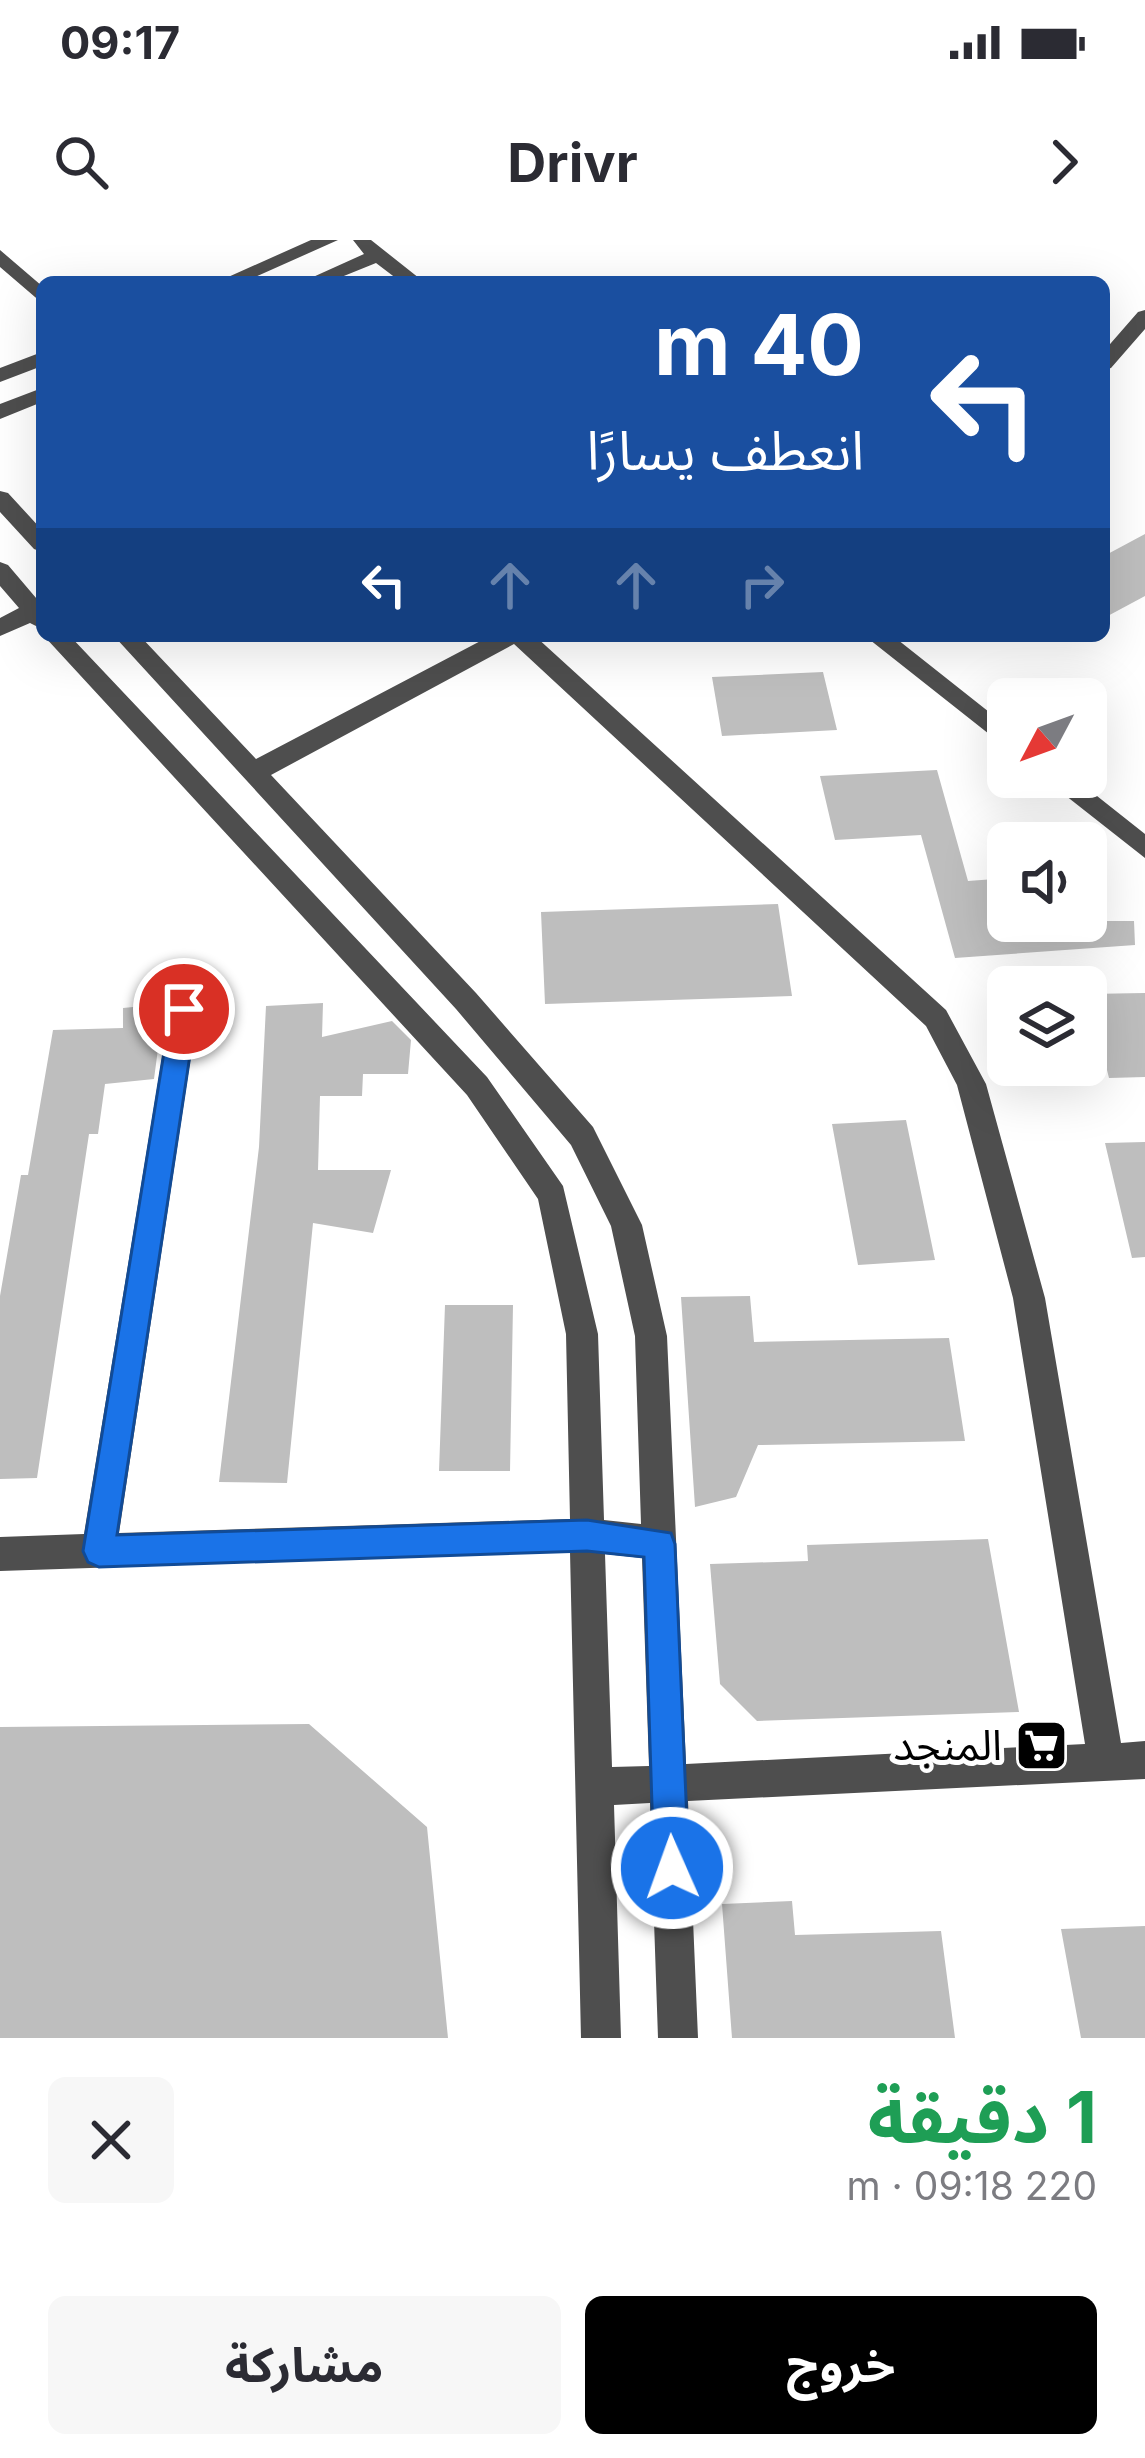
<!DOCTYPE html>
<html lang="ar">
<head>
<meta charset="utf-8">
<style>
  body { margin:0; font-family:Inter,"Noto Sans Arabic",sans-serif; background:#f7f7f7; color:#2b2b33; direction:rtl; height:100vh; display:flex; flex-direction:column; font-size:45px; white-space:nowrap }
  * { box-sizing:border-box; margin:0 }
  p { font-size:39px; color:#7c7c81 }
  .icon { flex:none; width:66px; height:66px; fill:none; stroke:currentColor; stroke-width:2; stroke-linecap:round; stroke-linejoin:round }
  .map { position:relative; height:1798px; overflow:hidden; direction:ltr }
  .details { display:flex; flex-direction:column; background:#fff; flex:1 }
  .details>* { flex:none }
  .top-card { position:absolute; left:36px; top:36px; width:1074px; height:366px; border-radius:18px; box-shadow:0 12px 48px #0002; direction:rtl; background:#1a4fa0; color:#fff; overflow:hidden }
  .needle { width:78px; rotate:229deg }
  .controls { position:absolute; left:987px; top:438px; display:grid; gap:24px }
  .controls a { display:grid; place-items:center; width:120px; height:120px; border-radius:18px; background:#fff; box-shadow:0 12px 48px #0002; font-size:60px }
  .pin { position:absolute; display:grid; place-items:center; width:102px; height:102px; color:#fff; margin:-51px; border:6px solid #fff; border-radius:50%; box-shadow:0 3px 12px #0007 }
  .me { position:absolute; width:132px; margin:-66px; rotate:358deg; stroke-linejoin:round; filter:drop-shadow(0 0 9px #0008) }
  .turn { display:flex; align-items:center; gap:42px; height:252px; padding:0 48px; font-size:54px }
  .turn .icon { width:156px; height:156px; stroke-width:2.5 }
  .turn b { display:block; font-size:84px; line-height:102px }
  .lanes { display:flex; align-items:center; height:114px; padding:0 48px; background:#0003; justify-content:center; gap:60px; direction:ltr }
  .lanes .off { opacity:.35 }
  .round { display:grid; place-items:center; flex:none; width:126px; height:126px; border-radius:18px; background:#f7f7f7 }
  .overview { display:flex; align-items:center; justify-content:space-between; height:204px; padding:0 48px }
  h1 { font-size:72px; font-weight:700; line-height:90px; color:#1e9e55 }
  .cta { display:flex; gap:24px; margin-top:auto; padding:24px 48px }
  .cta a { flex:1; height:138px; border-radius:18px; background:#000; color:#fff; font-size:48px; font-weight:700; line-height:138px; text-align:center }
  .cta a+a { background:#f7f7f7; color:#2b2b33 }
  .status { display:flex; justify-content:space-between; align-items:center; height:84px; padding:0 60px; background:#fff; direction:ltr }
  .status svg { height:33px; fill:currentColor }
  header { display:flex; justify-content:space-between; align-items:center; height:156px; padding:0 48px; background:#fff; font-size:54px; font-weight:700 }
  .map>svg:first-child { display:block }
  .building { fill:#bebebe }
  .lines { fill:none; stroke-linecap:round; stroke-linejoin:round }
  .minor { fill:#4e4e4e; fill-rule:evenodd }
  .route { fill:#1a73e8; stroke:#114b97; stroke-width:3 }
  .labels { text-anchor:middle; stroke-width:10; stroke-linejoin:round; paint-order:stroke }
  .near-poi-label { font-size:42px; fill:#000; stroke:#fff; text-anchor:end }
</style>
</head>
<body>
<div class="status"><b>09:17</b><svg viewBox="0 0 49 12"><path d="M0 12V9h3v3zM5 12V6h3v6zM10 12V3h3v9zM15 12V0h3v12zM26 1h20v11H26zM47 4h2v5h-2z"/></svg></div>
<header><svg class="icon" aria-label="forward" viewBox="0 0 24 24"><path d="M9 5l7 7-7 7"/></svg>Drivr<svg class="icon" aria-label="search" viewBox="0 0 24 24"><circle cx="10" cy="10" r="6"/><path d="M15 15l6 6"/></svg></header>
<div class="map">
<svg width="1145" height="1798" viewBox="0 0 1145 1798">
  <rect width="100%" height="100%" fill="#fff"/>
  <!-- building -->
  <path class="building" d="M1145,294V356L1104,378V316Z
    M823,432L837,490L722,496L712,437Z
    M937,530L968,641L1008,638V681H1134L1135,705L955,718L921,595L835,600L820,536Z
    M778,664L792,756L545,764L541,672Z
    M1145,753V837L1109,838L1088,754Z
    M323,763L322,797L392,781L411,800L408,834H363L362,856H320L318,930H391L373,993L313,983L287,1243L219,1242L259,907L266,766Z
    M164,764L154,839L105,844L98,894H89L37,1238L0,1239V1056L21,935H28L53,790L123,788V768Z
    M906,880L935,1020L858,1025L832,884Z
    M1145,902V1017L1132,1018L1105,903Z
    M750,1056L754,1102L949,1098L965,1201L758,1205L736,1257L695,1267L681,1057Z
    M445,1065H513L510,1231H439Z
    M988,1299L1019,1472L757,1481L720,1444L710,1324L808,1321L807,1305Z
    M309,1484L427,1587L448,1798H0V1487Z
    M792,1661L795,1695L941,1691L955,1798H732L722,1664Z
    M1145,1686V1798H1081L1061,1689Z"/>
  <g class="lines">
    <!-- minor -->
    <path class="minor" d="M311,0H338L244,42H217Z
      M353,0H371L424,42H401L376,23L329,42H302L364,14Z
      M0,10L42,46V63L0,27Z
      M1145,70V89L1111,128L1104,130V111L1138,72Z
      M42,112V126L0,142V128Z
      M42,148V162L0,179V164Z
      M0,251L8,253L42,290V312L34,309L0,272Z
      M0,322L8,325L42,365V389L30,383L0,396V378L19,368L0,346Z
      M44,396H70L487,837L563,946L598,1094L604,1280L641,1284L635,1096L611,986L571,905L456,769L114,396H140L256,519L490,396H535L946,770L986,844L1045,1058L1121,1503L1145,1501V1539L688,1561L698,1798H658L650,1563L614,1565L621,1798H581L570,1312L0,1331V1297L84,1294L170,769L174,761H194L198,769L119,1293L570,1279L566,1094L538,959L467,855ZM514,404L926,786L957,845L1013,1058L1085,1504L686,1524L667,1096L642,985L593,887L476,753L271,535ZM605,1314L642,1318L649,1526L612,1527Z
      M865,396H893L1008,487V509Z
      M1042,537H1073L1145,594V618Z"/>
  </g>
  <!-- route -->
  <path class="route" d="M184,758L197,769L117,1295L587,1280L671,1293L675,1304L689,1628L684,1640L672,1645L659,1640L654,1628L644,1317L587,1311L99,1327L88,1322L83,1311L171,769Z"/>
  <!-- icons -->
  <defs>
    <symbol id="supermarket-square" viewBox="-11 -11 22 22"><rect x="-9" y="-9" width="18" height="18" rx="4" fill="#000" stroke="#fff"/><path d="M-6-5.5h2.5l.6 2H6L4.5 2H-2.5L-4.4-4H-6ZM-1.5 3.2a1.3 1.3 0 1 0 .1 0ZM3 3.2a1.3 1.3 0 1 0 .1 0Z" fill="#fff"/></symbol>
  </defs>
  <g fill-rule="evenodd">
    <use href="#supermarket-square" x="1012" y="1476" width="59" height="59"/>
  </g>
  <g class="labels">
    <!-- near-poi labels -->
    <g class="near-poi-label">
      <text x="1002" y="1520">المنجد</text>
    </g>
  </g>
</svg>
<div class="controls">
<a><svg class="needle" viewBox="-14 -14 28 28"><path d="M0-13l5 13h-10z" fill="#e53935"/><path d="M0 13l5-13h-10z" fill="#7c7c81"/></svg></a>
<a><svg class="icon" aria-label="sound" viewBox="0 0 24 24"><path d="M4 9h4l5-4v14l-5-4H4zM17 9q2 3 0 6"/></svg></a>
<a><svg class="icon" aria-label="layers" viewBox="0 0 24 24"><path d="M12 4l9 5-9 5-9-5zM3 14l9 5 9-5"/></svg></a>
</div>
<div class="pin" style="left:184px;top:769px;background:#d93025"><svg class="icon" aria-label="arrive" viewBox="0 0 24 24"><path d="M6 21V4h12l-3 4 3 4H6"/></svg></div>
<svg class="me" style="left:672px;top:1628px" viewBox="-20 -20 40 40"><circle r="17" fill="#1a73e8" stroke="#fff" stroke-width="3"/><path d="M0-11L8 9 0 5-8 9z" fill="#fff"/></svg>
<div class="top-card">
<div class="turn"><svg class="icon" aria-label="left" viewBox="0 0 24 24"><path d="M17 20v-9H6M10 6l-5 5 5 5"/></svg><div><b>40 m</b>انعطف يسارًا</div></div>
<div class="lanes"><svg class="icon" aria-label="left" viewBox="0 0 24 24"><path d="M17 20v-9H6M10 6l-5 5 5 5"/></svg><svg class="icon off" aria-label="ahead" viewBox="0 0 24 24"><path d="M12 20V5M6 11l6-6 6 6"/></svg><svg class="icon off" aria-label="ahead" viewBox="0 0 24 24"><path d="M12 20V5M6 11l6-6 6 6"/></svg><svg class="icon off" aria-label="right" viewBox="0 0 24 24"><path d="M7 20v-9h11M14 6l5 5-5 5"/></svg></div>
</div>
</div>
<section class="details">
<div class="overview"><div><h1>1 دقيقة</h1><p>220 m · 09:18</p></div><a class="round"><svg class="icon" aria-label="close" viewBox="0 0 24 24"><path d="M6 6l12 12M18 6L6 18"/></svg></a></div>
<div class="cta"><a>خروج</a><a>مشاركة</a></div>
</section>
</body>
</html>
